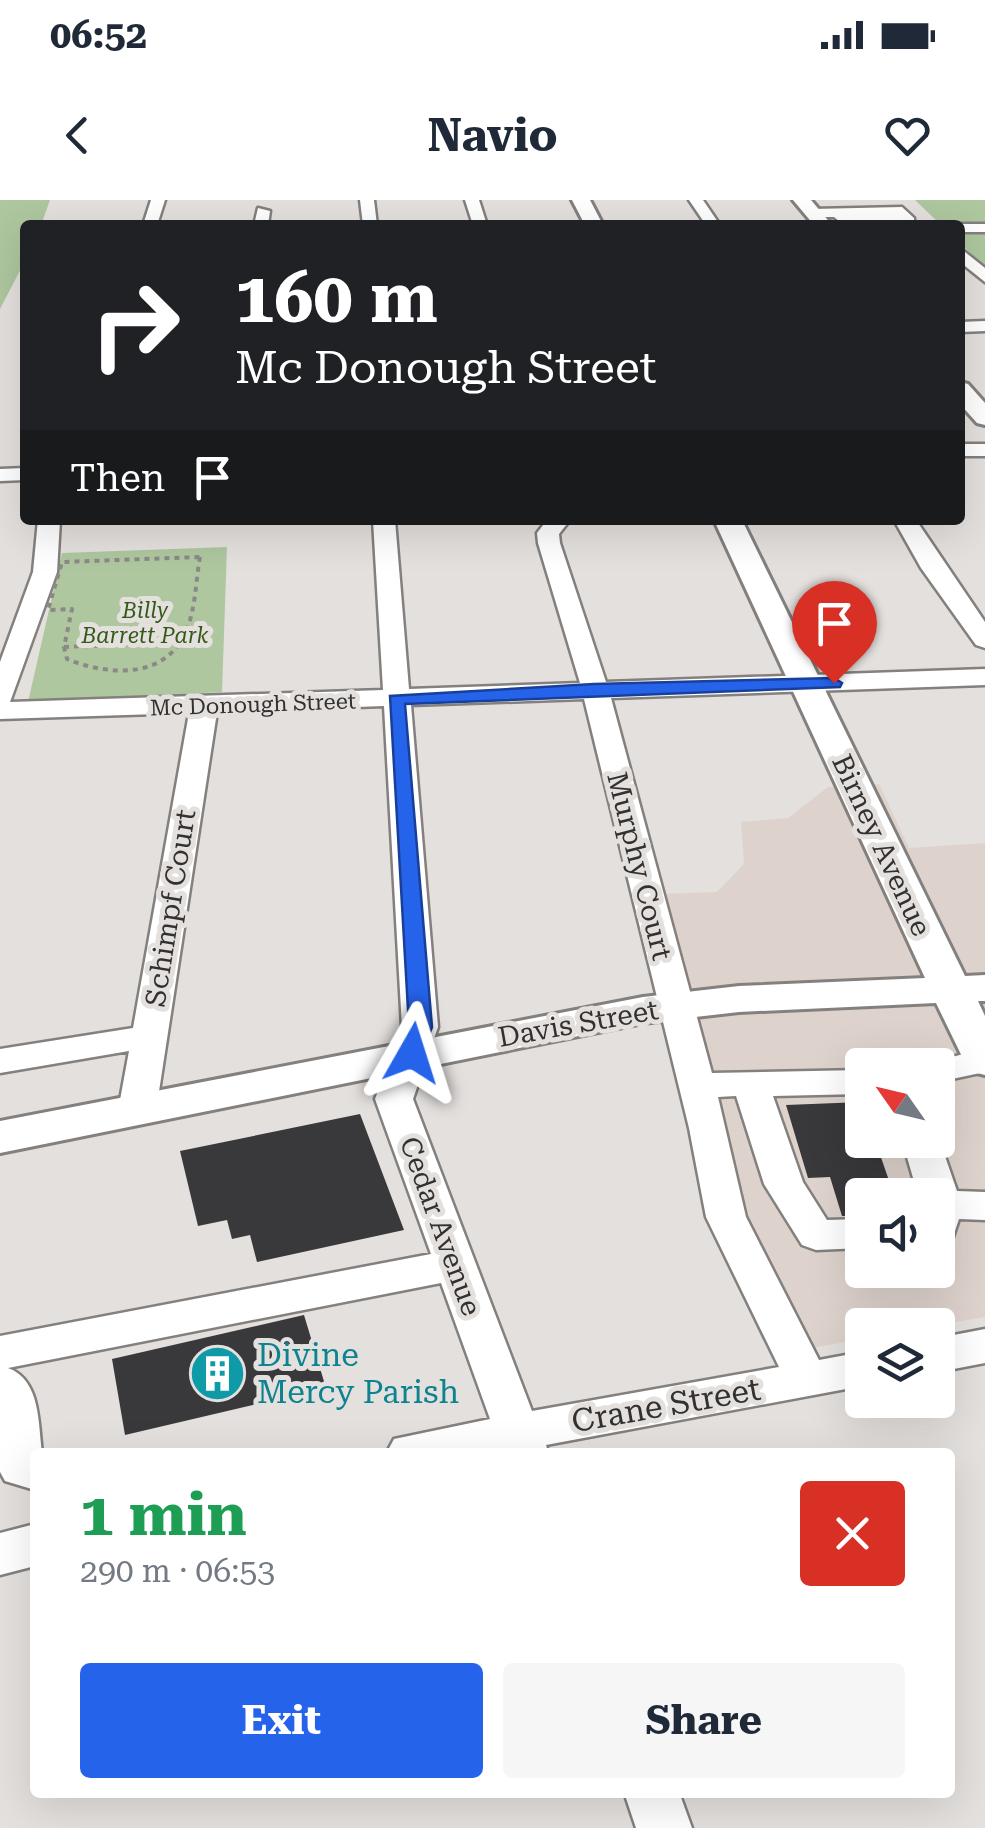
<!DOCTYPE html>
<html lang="en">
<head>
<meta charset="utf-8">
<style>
  body { margin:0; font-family:"Roboto Serif",serif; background:#f6f6f7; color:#1f2937; height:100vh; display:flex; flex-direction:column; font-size:38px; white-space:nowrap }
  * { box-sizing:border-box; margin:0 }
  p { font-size:32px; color:#747a83 }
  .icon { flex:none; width:55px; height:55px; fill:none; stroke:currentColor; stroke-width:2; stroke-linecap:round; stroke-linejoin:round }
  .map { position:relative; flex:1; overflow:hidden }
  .details { position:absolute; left:30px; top:1248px; width:925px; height:350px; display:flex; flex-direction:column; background:#fff; border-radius:10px; box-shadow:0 10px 40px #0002 }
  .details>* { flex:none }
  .top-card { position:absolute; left:20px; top:20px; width:945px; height:305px; border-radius:10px; box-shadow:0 10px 40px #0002; background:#202124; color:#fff; overflow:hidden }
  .needle { width:65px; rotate:304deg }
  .fabs { position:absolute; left:845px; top:848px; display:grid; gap:20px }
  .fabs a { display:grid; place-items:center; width:110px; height:110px; border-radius:10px; background:#fff; box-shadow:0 10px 40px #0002; font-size:50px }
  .pin { position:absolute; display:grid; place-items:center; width:85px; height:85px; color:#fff; margin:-102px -42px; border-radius:50% 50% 50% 0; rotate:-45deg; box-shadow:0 0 10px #0007 }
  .pin .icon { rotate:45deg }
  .me { position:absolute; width:110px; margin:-55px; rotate:6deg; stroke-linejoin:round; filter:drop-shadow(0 0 8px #0008) }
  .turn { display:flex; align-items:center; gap:35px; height:210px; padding:0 50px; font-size:45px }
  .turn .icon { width:130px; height:130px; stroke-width:2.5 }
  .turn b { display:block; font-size:70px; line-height:85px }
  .then { display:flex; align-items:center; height:95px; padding:0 50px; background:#0003; gap:20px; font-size:38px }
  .round { display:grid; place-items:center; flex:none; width:105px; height:105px; border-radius:10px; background:#f6f6f7 }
  .summary { display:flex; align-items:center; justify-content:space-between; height:170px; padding:0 50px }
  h1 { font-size:60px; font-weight:700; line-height:75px; color:#1e9e55 }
  .action { display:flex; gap:20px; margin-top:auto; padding:20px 50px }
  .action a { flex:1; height:115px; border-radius:10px; background:#2563eb; color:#fff; font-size:40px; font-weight:700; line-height:115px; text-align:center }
  .action a+a { background:#f6f6f7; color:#1f2937 }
  .status { display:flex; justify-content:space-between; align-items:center; height:70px; padding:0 50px; background:#fff; direction:ltr }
  .status svg { height:28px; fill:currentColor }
  header { display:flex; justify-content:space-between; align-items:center; height:130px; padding:0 50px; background:#fff; font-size:45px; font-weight:700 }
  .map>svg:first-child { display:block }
  .built { fill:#ded3cc; fill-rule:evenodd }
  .green { fill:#aec79f }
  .building { fill:#39393c }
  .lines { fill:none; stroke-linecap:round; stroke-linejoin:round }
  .minor-casing { stroke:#83807e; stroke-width:5 }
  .major-casing { stroke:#83807e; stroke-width:6 }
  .path { stroke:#8b8987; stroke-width:4; stroke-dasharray:5 5; stroke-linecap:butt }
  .minor { fill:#fff; fill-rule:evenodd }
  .major { fill:#fff; fill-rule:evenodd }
  .route { fill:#2563eb; stroke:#184099; stroke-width:2.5 }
  .labels { text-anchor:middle; stroke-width:10; stroke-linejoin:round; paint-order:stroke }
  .far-park-label { font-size:22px; font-style:italic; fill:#345918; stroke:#e4e0de }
  .far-street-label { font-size:22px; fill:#323130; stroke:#e4e0de }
  .street-label { font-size:28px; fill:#323130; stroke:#e4e0de }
  .near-culture-label { font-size:32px; fill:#0d838f; stroke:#e4e0de; text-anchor:start }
  .near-street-label { font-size:32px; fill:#323130; stroke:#e4e0de }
</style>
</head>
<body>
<div class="status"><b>06:52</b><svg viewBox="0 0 49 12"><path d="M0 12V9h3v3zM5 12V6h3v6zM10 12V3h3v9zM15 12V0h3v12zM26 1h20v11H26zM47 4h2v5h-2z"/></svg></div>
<header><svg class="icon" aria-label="back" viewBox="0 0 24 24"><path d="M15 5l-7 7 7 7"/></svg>Navio<svg class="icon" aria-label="heart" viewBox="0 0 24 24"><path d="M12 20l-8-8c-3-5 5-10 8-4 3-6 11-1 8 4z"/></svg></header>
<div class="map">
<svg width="985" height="1628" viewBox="0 0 985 1628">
  <rect width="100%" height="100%" fill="#e4e0de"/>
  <!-- built -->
  <path class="built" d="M879,584L909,648L985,643V1117L938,1125H862V1139L812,1148L749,1020L690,824L659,694L717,692L744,664L741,622L788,618L828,587ZM862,865H938V940H862ZM862,995H938V1070H862Z"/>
  <!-- green -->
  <path class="green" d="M0,0H50L41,25H25V61L0,109Z
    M915,0H985V67L960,43V25H941Z
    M227,347L222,492L28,502L62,353Z"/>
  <!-- building -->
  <path class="building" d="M862,902V940H875L894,995H862V1016H842L830,977L808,978L786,905Z
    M360,914L404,1030L257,1062L250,1035L232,1039L227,1020L198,1026L180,951Z
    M304,1115L326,1188L125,1235L112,1159Z"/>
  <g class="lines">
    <defs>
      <path id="minor" d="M151,0H165L157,25H143Z
        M360,0H374L377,25H363Z
        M465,0H479L487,25H473Z
        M689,0H703L720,25H706Z
        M902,7L914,18V24L844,25L834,17H813L806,13L813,9Z
        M258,8L270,11L268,25H254Z
        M960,24H985V32H960V25H955Z
        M960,48L985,68V82L960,62Z
        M985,121V131L960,132V122Z
        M960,244H985V256H960Z
        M25,268V280L0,281V269Z
        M38,320H60L57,372L10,502L383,490L373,320H395L409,489L580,483L538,343L537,333L547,320H570L559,334L560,343L606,482L985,469V485L611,498L712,873L862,870V894L773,896L803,982L827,1020L862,1019V1048L816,1050L802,1045L764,984L736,896L718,897L746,1017L819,1160L862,1152V1186L546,1245L548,1252H387L394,1239L490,1219L441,1083L8,1168C41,1180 38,1224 42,1252H35V1290L5,1281L0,1272V1136L431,1054L375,899L402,827L384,506L217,512L156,911L150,920L137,923L124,920L118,911L129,851L0,873V849L133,828L189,513L0,519V462L33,372ZM584,499L689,928L706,1017L779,1167L532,1211L413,899L438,827L411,505Z
        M894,320H916L985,422V448L976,445L921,368Z
        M985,848V872L938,882V865H923Z
        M938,936L957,991L985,992V1020L959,1019L952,1040L938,1044V995H918L902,940H938Z
        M985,1129V1163L938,1172V1138Z
        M35,1324V1366L0,1375V1333Z
        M624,1592H679L692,1628H636Z"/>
      <path id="major" d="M572,0H590L603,25H585Z
        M793,0H811L832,25H814Z
        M960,182L968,184L985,203V225L977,223L960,204Z
        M714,320H742L965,776L985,775V801H978L985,816V875L969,871L936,803L739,812L643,823L0,953V921L643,797L739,786L925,778Z"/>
    </defs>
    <!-- minor casing -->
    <use href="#minor" class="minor-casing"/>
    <!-- major casing -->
    <use href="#major" class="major-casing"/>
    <!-- path -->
    <path class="path" d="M200,357C195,384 196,417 181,441C157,480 103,474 67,459L64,447L72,409L48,410L62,362Z
      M64,447L180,442"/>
    <!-- minor -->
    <use href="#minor" class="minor"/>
    <!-- major -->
    <use href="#major" class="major"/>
  </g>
  <!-- route -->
  <path class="route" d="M834,478L842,483L840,487L405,504L432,827L420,858H404L400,853L409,827L390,496L594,484Z"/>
  <!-- icons -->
  <defs>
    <symbol id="building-disc" viewBox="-11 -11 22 22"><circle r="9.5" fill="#0f9aa8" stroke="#e4e0de"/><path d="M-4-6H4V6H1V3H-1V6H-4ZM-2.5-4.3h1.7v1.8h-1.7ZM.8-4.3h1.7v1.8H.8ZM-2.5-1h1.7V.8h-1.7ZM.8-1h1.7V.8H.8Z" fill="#fff"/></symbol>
  </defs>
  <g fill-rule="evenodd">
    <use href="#building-disc" x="186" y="1142" width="63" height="63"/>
  </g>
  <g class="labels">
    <!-- far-park labels -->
    <g class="far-park-label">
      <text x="145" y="418">Billy<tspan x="145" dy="25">Barrett Park</tspan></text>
    </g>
    <!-- far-street labels -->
    <g class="far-street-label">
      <text transform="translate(253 504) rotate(-2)" y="8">Mc Donough Street</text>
    </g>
    <!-- street labels -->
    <g class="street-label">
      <text transform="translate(882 645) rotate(65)" y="10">Birney Avenue</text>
      <text transform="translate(640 666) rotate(76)" y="10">Murphy Court</text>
      <text transform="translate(170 708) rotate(-81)" y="10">Schimpf Court</text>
      <text transform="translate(578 823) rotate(-10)" y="10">Davis Street</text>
      <text transform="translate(441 1026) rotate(70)" y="10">Cedar Avenue</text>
    </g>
    <!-- near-culture labels -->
    <g class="near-culture-label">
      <text x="257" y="1166">Divine<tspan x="257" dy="37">Mercy Parish</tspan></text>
    </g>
    <!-- near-street labels -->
    <g class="near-street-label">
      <text transform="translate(666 1205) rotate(-10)" y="11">Crane Street</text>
    </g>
  </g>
</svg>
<div class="fabs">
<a><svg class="needle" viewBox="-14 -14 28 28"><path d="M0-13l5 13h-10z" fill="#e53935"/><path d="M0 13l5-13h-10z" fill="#747a83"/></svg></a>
<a><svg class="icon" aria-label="sound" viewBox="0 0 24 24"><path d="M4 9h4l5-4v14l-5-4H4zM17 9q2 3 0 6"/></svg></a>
<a><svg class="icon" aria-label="layers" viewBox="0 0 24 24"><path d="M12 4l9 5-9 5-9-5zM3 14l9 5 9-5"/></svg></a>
</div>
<div class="pin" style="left:834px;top:483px;background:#d93025"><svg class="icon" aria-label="arrive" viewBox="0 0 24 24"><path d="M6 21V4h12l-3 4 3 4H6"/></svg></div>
<svg class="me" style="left:412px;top:853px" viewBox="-20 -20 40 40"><path d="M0-17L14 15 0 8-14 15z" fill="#2563eb" stroke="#fff" stroke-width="4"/></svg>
<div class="top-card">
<div class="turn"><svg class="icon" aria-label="right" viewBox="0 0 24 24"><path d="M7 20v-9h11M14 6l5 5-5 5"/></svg><div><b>160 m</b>Mc Donough Street</div></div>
<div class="then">Then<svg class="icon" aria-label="arrive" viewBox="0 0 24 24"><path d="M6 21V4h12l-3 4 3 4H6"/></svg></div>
</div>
<section class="details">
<div class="summary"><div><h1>1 min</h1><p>290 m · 06:53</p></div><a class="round" style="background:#d93025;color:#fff"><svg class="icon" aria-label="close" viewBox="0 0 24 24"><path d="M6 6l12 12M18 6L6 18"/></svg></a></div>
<div class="action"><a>Exit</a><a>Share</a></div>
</section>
</div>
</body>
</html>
